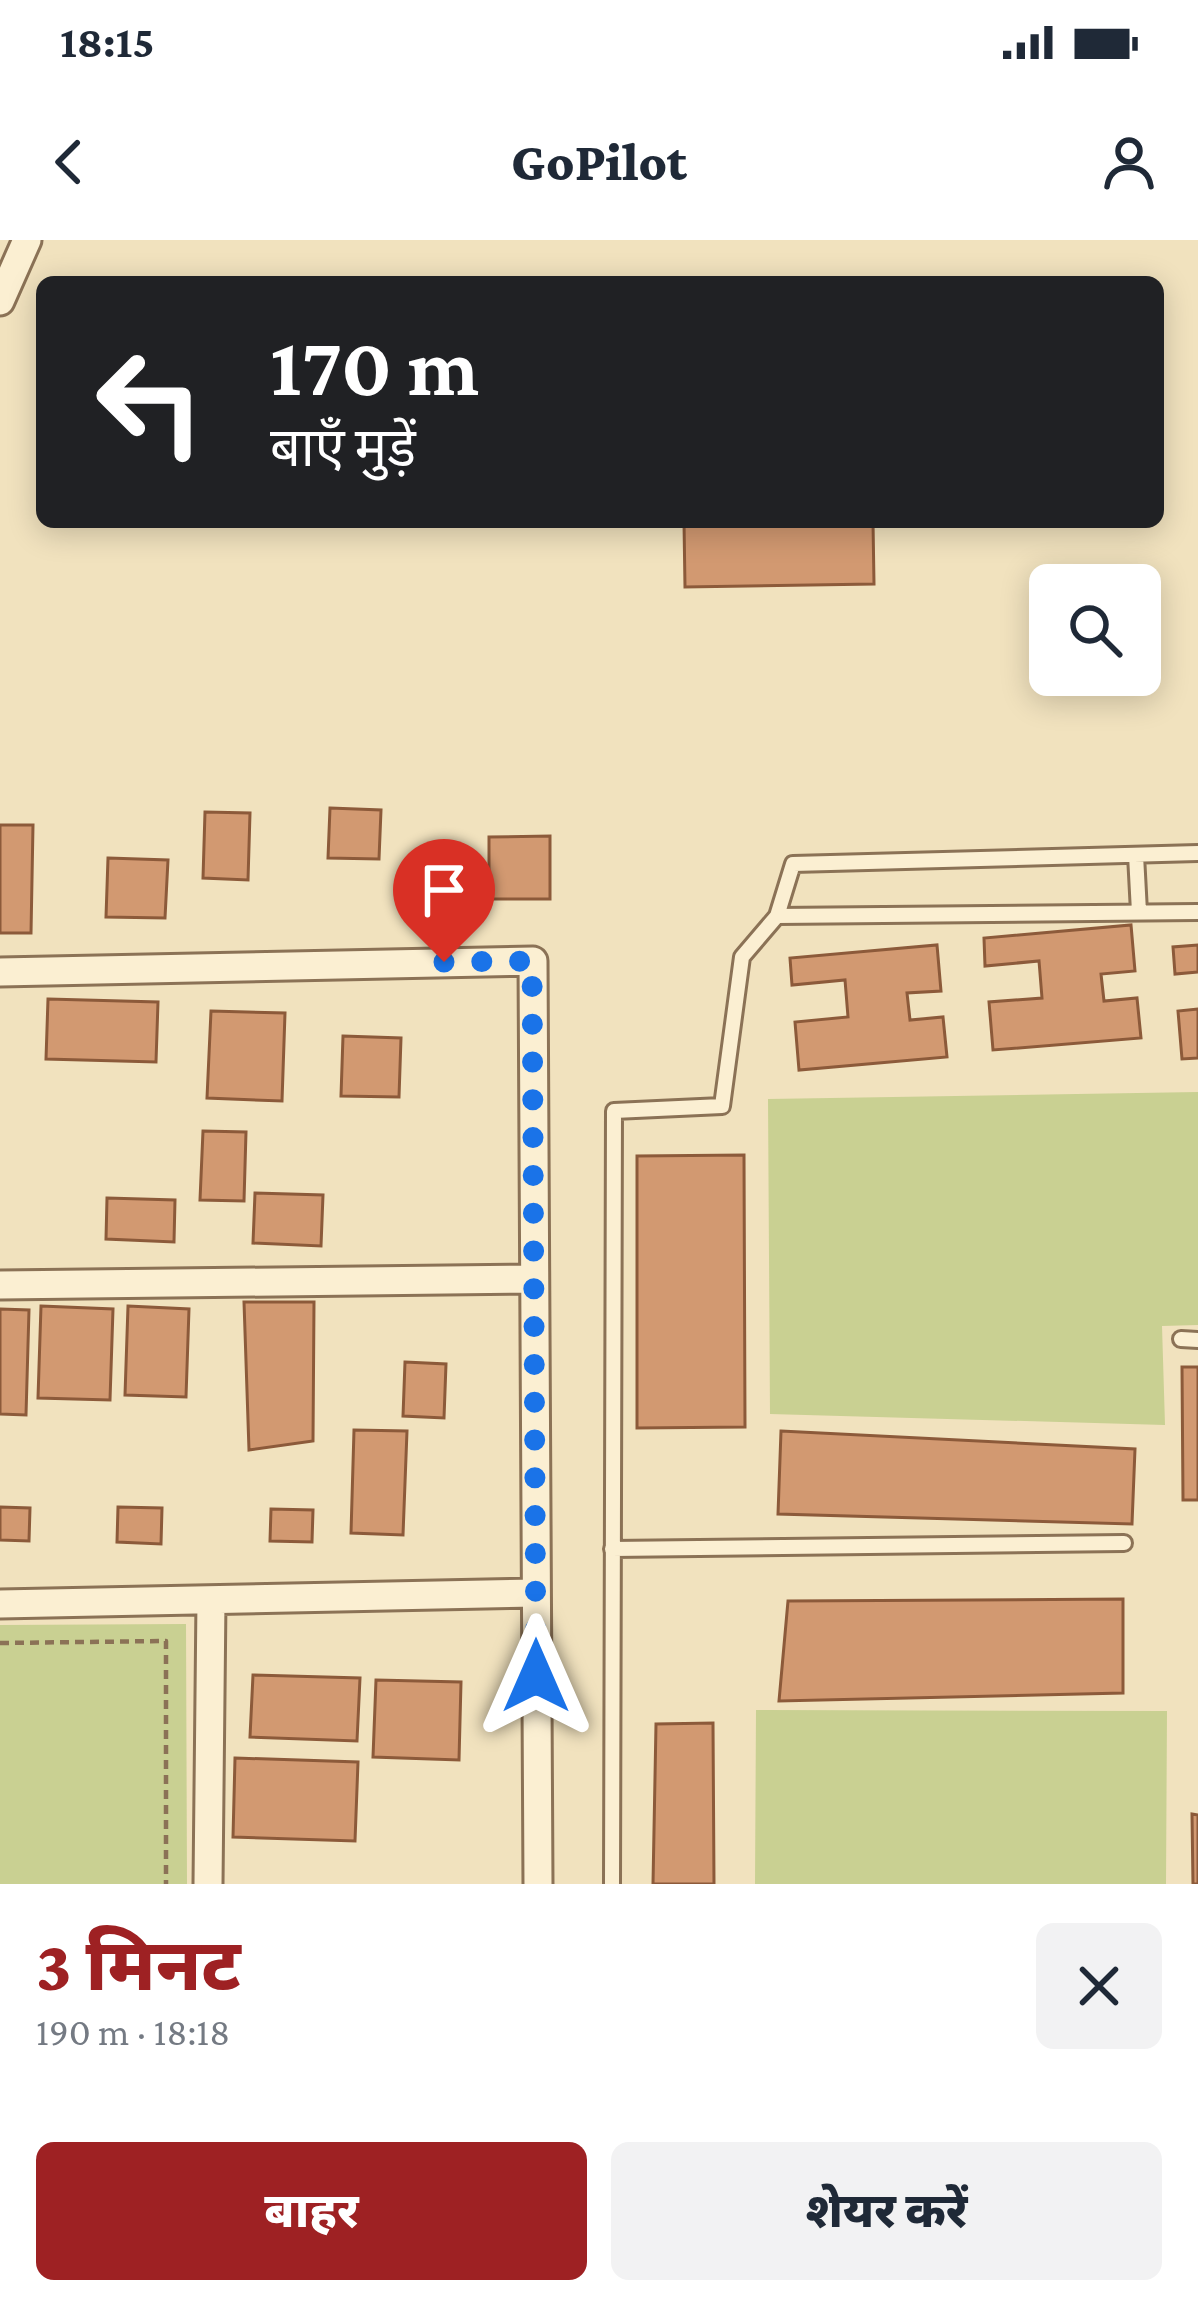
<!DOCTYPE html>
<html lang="hi">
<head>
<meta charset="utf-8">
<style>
  body { margin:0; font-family:"Crimson Pro","Noto Sans Devanagari",serif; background:#f2f2f3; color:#1f2937; height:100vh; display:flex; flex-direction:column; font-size:45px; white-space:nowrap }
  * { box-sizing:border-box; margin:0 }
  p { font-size:39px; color:#747a83 }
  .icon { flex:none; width:66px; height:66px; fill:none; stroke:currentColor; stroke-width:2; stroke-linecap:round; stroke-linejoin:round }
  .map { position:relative; height:1644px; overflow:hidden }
  .drawer { display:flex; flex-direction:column; background:#fff; flex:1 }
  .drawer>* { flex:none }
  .guide { position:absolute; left:36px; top:36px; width:1128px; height:252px; border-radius:18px; box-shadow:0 6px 30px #0003; background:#202124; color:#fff; overflow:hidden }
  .tools { position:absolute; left:1029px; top:324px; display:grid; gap:24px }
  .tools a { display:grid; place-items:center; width:132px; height:132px; border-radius:18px; background:#fff; box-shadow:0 6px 30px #0003; font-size:60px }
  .pin { position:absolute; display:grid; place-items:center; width:102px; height:102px; color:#fff; margin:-123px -51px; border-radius:50% 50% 50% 0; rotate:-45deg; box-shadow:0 0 12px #0007 }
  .pin .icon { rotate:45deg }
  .me { position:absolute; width:132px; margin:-66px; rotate:0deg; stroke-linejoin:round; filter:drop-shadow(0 0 9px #0008) }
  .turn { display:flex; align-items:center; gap:42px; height:252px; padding:0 36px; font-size:54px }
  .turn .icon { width:156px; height:156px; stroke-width:2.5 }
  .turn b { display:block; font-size:84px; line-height:102px }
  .round { display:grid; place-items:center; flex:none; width:126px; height:126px; border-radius:18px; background:#f2f2f3 }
  .summary { display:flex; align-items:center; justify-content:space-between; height:204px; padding:0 36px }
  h1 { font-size:72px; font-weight:800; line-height:90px; color:#9e2123 }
  .button { display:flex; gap:24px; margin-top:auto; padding:24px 36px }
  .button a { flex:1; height:138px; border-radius:18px; background:#9e2123; color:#fff; font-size:48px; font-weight:800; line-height:138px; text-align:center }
  .button a+a { background:#f2f2f3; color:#1f2937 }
  .status { display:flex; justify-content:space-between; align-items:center; height:84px; padding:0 60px; background:#fff; direction:ltr }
  .status svg { height:33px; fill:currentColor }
  header { display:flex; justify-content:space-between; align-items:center; height:156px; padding:0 36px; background:#fff; font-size:54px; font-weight:800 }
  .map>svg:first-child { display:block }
  .green { fill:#c9d092 }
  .building { fill:#d29971; stroke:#8c5a3a; stroke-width:3 }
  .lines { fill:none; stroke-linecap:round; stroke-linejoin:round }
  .service-casing { stroke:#8b7256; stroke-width:20 }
  .minor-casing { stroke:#8b7256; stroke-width:33 }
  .path { stroke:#8b7256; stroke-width:4.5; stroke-dasharray:9 6; stroke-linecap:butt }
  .service { stroke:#fbefd2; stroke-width:14 }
  .minor { stroke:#fbefd2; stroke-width:27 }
  .route { stroke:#1a73e8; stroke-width:21; stroke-dasharray:0 37.8 }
</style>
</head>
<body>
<div class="status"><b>18:15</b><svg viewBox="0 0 49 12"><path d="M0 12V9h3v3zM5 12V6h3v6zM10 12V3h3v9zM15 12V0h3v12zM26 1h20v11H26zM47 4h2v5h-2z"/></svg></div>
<header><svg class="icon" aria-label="back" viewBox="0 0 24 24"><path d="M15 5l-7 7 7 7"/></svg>GoPilot<svg class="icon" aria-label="person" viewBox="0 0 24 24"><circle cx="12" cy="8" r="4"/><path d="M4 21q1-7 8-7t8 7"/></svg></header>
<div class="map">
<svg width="1198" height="1644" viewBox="0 0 1198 1644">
  <rect width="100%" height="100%" fill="#f1e2be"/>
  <!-- green -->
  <path class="green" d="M1198,852V1085L1162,1086L1165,1185L770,1174L768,859Z
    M186,1384L187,1644H0V1385Z
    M756,1470L1167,1471L1166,1644H755Z"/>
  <!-- building -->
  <path class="building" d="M684,282H873L874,344L685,347Z
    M330,568L381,570L379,619L328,618Z
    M205,572L250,573L248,640L203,638Z
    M0,585H33L31,693H0Z
    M550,596V659H489V597Z
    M108,618L168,620L165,678L106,677Z
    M1131,685L1135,731L1101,734L1104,761L1137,758L1141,798L993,810L989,762L1042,758L1039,721L985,726L984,698Z
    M937,705L941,751L907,753L910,780L943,777L947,817L799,830L795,782L848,777L845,740L792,745L790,718Z
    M1198,705V732L1175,734L1173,707Z
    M48,759L158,762L156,822L46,819Z
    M1198,769V818L1182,819L1178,771Z
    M211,771L285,773L282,861L207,858Z
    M343,796L401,798L399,857L341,856Z
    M203,891L246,892L244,961L200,960Z
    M744,915L745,1187L637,1188V916Z
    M255,953L323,955L321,1006L253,1003Z
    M107,958L175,960L174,1002L106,999Z
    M244,1062H314L313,1201L249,1210Z
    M41,1066L113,1069L110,1160L38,1158Z
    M128,1066L189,1069L186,1157L125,1155Z
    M0,1069L29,1070L26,1175L0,1174Z
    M405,1122L446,1124L444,1178L403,1176Z
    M1182,1127H1198V1260H1183Z
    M354,1190L407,1191L403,1295L351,1293Z
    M781,1191L1135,1209L1132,1284L778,1274Z
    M0,1267L30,1268L29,1301L0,1300Z
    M118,1267L162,1268L161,1304L117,1302Z
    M271,1269L313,1270L312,1302L270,1301Z
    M1123,1359V1453L779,1461L788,1361Z
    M253,1435L360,1438L357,1501L250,1497Z
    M376,1440L461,1442L459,1520L373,1517Z
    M713,1483L714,1644H653L656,1484Z
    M235,1518L358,1522L355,1601L233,1597Z
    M1192,1574L1198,1575V1644H1193Z"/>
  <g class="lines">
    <defs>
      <path id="service" d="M1136,615L1139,672
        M777,676L1198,672
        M1181,1099L1198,1100
        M612,1309L1124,1303
        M612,1644L614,871L722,866L742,717L777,676L793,624L1198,613"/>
      <path id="minor" d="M0,61L27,0
        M0,732L533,721L538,1644
        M0,1045L534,1039
        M0,1364L536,1353
        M208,1644L211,1360"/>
    </defs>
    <!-- service casing -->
    <use href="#service" class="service-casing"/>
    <!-- minor casing -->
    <use href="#minor" class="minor-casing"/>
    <!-- path -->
    <path class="path" d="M0,1403L166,1401V1644"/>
    <!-- service -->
    <use href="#service" class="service"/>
    <!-- minor -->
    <use href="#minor" class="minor"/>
  </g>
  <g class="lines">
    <!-- route -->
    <path class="route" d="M444,722L532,721L536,1436"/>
  </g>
</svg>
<div class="tools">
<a><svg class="icon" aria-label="search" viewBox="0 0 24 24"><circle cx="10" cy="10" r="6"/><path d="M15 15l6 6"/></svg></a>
</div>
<div class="pin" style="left:444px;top:722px;background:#d93025"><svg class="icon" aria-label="arrive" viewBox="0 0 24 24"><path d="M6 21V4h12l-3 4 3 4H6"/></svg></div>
<svg class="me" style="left:536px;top:1436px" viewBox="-20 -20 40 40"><path d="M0-17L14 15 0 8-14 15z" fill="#1a73e8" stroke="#fff" stroke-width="4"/></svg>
<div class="guide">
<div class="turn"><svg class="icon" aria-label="left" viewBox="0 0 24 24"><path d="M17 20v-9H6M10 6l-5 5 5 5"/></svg><div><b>170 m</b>बाएँ मुड़ें</div></div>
</div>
</div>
<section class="drawer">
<div class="summary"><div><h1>3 मिनट</h1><p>190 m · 18:18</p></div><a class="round"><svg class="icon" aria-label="close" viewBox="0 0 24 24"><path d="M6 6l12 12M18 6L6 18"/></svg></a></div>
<div class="button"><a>बाहर</a><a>शेयर करें</a></div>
</section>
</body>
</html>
